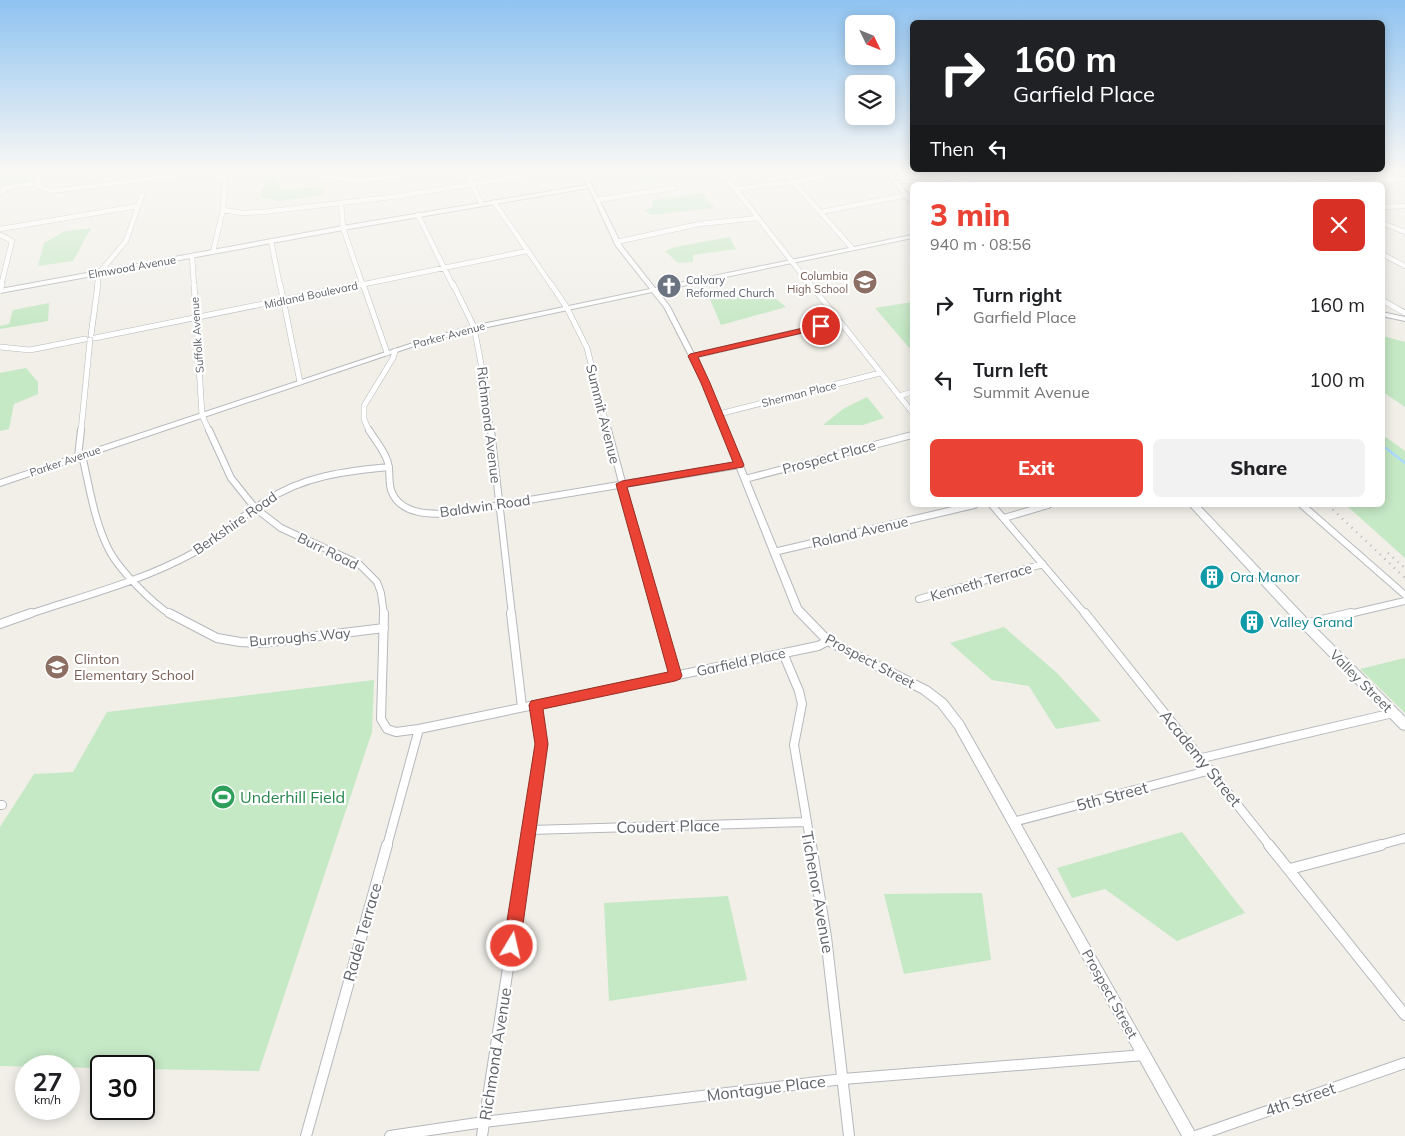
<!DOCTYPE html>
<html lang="en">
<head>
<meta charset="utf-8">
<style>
  body { margin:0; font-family:Mulish,sans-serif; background:#f2f2f2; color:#202124; height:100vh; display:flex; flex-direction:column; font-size:19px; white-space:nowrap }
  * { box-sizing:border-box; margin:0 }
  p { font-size:16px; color:#757577 }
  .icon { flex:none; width:28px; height:28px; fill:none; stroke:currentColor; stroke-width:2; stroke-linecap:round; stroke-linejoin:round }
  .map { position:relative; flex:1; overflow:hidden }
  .side { position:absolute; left:910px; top:182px; width:475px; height:325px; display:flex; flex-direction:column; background:#fff; border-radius:8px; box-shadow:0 2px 12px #0003 }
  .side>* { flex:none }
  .hud { position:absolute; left:910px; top:20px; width:475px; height:152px; border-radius:8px; box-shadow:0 2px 12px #0003; background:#202124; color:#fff; overflow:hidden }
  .needle { width:32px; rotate:133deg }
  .buttons { position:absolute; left:845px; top:15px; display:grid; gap:10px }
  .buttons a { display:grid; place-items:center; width:50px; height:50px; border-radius:8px; background:#fff; box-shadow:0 2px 12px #0003; font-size:25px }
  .speed { position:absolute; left:15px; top:1055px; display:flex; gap:10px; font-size:25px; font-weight:700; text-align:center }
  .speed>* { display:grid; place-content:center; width:65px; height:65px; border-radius:50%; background:#fff; box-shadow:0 2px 12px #0003; line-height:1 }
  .speed small { font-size:12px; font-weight:400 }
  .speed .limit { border:2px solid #111; border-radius:8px; background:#fff; color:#111 }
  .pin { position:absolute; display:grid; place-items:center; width:42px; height:42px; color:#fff; margin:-21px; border:2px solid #fff; border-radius:50%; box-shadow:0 1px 5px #0007 }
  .me { position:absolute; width:55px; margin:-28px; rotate:9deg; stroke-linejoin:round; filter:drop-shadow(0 0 4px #0008) }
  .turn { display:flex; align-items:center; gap:18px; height:105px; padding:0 20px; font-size:22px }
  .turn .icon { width:65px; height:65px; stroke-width:2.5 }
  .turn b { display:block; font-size:35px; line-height:42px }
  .then { display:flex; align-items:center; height:48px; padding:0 20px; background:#0003; gap:10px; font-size:19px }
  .round { display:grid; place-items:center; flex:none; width:52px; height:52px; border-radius:8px; background:#f2f2f2 }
  .headline { display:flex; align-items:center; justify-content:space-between; height:85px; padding:0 20px }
  h1 { font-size:30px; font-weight:800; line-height:38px; color:#ea4335 }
  .button { display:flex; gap:10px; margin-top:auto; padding:10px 20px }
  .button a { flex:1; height:58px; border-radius:8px; background:#ea4335; color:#fff; font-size:20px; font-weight:800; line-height:58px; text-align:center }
  .button a+a { background:#f2f2f2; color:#202124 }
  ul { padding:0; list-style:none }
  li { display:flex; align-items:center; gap:15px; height:75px; padding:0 20px }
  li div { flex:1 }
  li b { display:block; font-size:19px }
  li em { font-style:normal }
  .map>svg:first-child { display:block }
  .green { fill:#c5e8c5 }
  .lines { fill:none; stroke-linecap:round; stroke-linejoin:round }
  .stream-far1 { stroke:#aadaff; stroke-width:1 }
  .stream { stroke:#aadaff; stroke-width:2.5 }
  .minor-far4-casing { stroke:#b5b8bc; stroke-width:5.5 }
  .minor-far3-casing { stroke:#b5b8bc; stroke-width:6 }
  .minor-far2-casing { stroke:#b5b8bc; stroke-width:8 }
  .minor-far1-casing { stroke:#b5b8bc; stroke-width:10 }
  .minor-casing { stroke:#b5b8bc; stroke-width:12 }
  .tertiary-casing { stroke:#b5b8bc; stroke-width:2 }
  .secondary-casing { stroke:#b6babf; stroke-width:2 }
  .minor-far4 { stroke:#fff; stroke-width:4.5 }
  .minor-far3 { stroke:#fff; stroke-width:5 }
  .minor-far2 { stroke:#fff; stroke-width:6 }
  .minor-far1 { stroke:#fff; stroke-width:8 }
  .minor { stroke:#fff; stroke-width:10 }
  .tertiary { fill:#fff; fill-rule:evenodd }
  .secondary { fill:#fff; fill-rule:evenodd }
  .rail-far1 { stroke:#b6b7b8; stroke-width:1; stroke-dasharray:0.5 4; stroke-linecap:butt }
  .rail { stroke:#b6b7b8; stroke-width:2.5; stroke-dasharray:1 5.5; stroke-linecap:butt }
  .route { fill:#ea4335; stroke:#982c22 }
  .labels { text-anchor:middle; stroke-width:4.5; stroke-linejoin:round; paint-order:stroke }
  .far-street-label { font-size:11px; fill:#5f6368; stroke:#fff }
  .far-education-label { font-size:11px; fill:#785e54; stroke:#fff; text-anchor:end }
  .far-worship-label { font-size:11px; fill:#5b616d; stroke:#fff; text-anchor:start }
  .street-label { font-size:14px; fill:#5f6368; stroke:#fff }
  .culture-label { font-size:14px; fill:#0d838f; stroke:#fff; text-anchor:start }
  .education-label { font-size:14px; fill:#785e54; stroke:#fff; text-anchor:start }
  .near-street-label { font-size:16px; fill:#5f6368; stroke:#fff }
  .near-leisure-label { font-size:16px; fill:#27864d; stroke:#fff; text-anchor:start }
</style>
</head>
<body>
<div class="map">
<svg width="1405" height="1136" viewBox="0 0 1405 1136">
  <rect width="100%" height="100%" fill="#f1efe8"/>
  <!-- green -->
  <path class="green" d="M0,169H33L30,182L0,186Z
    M659,169H693L696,174L644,182L638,172Z
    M278,175L279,188L285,190L323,187L324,195L278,201L260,197L264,184L263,176Z
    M703,193L714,208L651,215L644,210L652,208L653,200Z
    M91,228L73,261L38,266L44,243L65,231Z
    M729,237L736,249L693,255V262L678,263L665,251L675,247Z
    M769,293L786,307L721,325L710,299Z
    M912,302V351L875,308Z
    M49,303L48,321L0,329V326L9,324L13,310Z
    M1383,336L1405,342V407L1383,392Z
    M26,368L38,382V394L14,404L9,429L0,431V373Z
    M867,397L884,418L863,425H823L843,409Z
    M1383,435L1405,451V558L1346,505H1382Z
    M1004,627L1057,673L1101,721L1056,729L1029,686L992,680L950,643Z
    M1405,658V713L1360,669Z
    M374,680L372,732L259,1071L144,1069V1066H101V1068L0,1066V827L34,774L73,772L107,712Z
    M1182,832L1245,913L1177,941L1105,889L1072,898L1057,868Z
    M982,893L991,960L904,974L884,894Z
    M728,896L747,980L609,1001L604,903Z"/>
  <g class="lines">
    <!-- stream-far1 -->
    <path class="stream-far1" d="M964,170L982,185"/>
    <!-- stream -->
    <path class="stream" d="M1382,445L1405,463"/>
    <defs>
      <path id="minor-far4" d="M40,169L37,186L51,191L198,173H213L225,180L223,210L213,252
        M302,169C346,189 393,177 438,169
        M464,169L482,204
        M720,169L811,286
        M782,169L852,248
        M975,170L981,174
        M1001,170L1019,185
        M1164,170L1176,177L1183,185
        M1224,170L1252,185
        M1275,170L1304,185
        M1306,185L1405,179
        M735,189L793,182L862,169
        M0,193L6,188L36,183
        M597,200L674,188
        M494,202L552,286
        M341,203L343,228L363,286
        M1382,207L1405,206
        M223,210L242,213L263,212L400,196L563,169
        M821,212L907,195
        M418,215L453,286
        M1382,223L1405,232
        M0,229L138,206
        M0,235L12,241L1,286
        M271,241L280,286
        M616,242L699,224L758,218
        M1382,254L1405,266
        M192,256L194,286
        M97,286L99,273L126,241L142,195
        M355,286L527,251"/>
      <path id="minor-far3" d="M194,284L202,415L209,431
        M280,284L300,382
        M363,284L387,353
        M453,284L474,327L486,390L491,431
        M551,284L567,308L587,348L608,431
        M810,284L912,412
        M0,291L2,284
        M1382,300L1405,313
        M91,335L98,284
        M95,338L361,284
        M0,347L30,350L85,339
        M693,356L839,322
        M899,396L912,392
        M719,414L880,373
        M81,431L90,340
        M369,431L364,419V406L393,358L395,351"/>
      <path id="minor-far2" d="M209,430L231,478L255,508L281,528L359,564L377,582L381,593L384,615
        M369,430C375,440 383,449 387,460C391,469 388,480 391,490C399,514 430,515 451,513L739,465
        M491,430L512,615
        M608,430L658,615
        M82,455C89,485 94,520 108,548C118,569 151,602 171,615
        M78,457L81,430
        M745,479L912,435
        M992,505L1086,615
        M1302,505L1405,595
        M1004,518L1048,505
        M774,552L974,505
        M919,599L1043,564
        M27,615C83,596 143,581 195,552C220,537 241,516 266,501C303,476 346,471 389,467
        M1345,615L1405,601"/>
      <path id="minor-far1" d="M169,613L217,638L240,642L262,643L384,628
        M384,613L381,719L387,729L396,732L419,729L818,646L828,641
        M511,613L522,707
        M657,613L675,676
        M1085,613L1270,846
        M0,624L31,613
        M1305,624L1351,613
        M783,653L799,691L802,704L794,745L811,846
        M1202,758L1393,713
        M0,805H2
        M1013,822L1211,770
        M530,830L806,822
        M387,846L419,729
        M526,846L542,744L536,705
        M1376,846L1405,838"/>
      <path id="minor" d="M811,845L826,937L849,1136
        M1269,845L1405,1015
        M1290,869L1381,845
        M306,1136L387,845
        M390,1136L484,1122L843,1079L1144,1055
        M482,1136L527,845
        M1196,1136L1405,1063"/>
      <path id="tertiary" d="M580,169H584L622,246L655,288L912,235V238L658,291L670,307L709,383L801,607L831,638L929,687L946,700L963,722L1197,1136H1182L955,728L938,706L921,693L825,644L794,612L703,383L664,307L652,292L469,331L426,342L0,486V480L422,340L468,327L650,289L616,246L589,188L343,230L0,293V289L343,226L587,185Z
        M995,170H1005L945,181L897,183L895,182L897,181L945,179Z
        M1067,170H1072L1096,185H1091Z
        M1382,312L1405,317V321L1382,316Z"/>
      <path id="secondary" d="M883,169H888L912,199V204L910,203Z
        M1189,505H1199L1312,624L1405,717V730L1401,729L1304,630Z"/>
    </defs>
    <!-- minor-far4 casing -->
    <use href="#minor-far4" class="minor-far4-casing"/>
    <!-- minor-far3 casing -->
    <use href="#minor-far3" class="minor-far3-casing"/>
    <!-- minor-far2 casing -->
    <use href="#minor-far2" class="minor-far2-casing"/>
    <!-- minor-far1 casing -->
    <use href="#minor-far1" class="minor-far1-casing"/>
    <!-- minor casing -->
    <use href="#minor" class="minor-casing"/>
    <!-- tertiary casing -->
    <use href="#tertiary" class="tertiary-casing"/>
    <!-- secondary casing -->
    <use href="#secondary" class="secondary-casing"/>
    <!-- minor-far4 -->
    <use href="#minor-far4" class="minor-far4"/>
    <!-- minor-far3 -->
    <use href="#minor-far3" class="minor-far3"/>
    <!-- minor-far2 -->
    <use href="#minor-far2" class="minor-far2"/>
    <!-- minor-far1 -->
    <use href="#minor-far1" class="minor-far1"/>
    <!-- minor -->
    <use href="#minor" class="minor"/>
    <!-- tertiary -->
    <use href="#tertiary" class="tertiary"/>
    <!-- secondary -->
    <use href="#secondary" class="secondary"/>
    <!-- rail-far1 -->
    <path class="rail-far1" d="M991,170L1007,185"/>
    <!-- rail -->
    <path class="rail" d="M1328,505L1405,578
      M1388,553L1405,568"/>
  </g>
  <!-- sky -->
  <linearGradient id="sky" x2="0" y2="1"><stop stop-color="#8fc3f1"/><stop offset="0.52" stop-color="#f9f8f5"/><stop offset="1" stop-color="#f9f8f5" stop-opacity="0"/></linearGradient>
  <rect width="1405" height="328" fill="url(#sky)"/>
  <!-- route -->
  <path class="route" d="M821,324L825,326L824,328L698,357L710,383L744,465L743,467L627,487L682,676L680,679L675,681L543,709L548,744L520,946L517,952L512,955L506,952L503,946L535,744L529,705L531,701L668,672L616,484L622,481L733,462L701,383L688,356L690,354Z"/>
  <!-- icons -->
  <defs>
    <symbol id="school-disc" viewBox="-11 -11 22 22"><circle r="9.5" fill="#8d6e63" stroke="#fff"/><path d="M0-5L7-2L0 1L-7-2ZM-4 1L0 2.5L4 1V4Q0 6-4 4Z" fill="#fff"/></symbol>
    <symbol id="church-disc" viewBox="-11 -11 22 22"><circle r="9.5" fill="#6b7280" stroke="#fff"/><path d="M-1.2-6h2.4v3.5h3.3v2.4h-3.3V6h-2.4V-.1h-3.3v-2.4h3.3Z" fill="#fff"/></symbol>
    <symbol id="building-disc" viewBox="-11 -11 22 22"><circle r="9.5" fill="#0f9aa8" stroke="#fff"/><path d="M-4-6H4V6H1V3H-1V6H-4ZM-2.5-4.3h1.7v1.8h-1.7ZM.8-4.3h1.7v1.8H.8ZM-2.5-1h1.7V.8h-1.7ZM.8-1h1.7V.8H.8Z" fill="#fff"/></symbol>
    <symbol id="stadium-disc" viewBox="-11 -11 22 22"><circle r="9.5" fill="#2e9e5b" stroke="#fff"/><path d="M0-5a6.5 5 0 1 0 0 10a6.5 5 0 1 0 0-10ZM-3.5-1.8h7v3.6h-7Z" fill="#fff"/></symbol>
  </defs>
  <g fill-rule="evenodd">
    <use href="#school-disc" x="851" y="268" width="28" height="28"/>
    <use href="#church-disc" x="655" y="272" width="28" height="28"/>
    <use href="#building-disc" x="1198" y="563" width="28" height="28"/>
    <use href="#building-disc" x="1238" y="608" width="28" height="28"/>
    <use href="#school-disc" x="43" y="653" width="28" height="28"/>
    <use href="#stadium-disc" x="209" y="783" width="28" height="28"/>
  </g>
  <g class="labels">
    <!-- far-street labels -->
    <g class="far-street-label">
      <text transform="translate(132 267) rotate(-10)" y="4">Elmwood Avenue</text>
      <text transform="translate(311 295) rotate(-12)" y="4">Midland Boulevard</text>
      <text transform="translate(197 335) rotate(-94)" y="4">Suffolk Avenue</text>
      <text transform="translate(449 335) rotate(-15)" y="4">Parker Avenue</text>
      <text transform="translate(799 394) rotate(-14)" y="4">Sherman Place</text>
      <text transform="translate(65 461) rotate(-19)" y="4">Parker Avenue</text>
    </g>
    <!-- far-education labels -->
    <g class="far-education-label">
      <text x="848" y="280">Columbia<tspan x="848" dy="13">High School</tspan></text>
    </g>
    <!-- far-worship labels -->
    <g class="far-worship-label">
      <text x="686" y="284">Calvary<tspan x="686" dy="13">Reformed Church</tspan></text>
    </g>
    <!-- street labels -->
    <g class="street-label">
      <text transform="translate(603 414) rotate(76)" y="5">Summit Avenue</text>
      <text transform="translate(489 425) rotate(83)" y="5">Richmond Avenue</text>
      <text transform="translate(829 457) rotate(-15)" y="5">Prospect Place</text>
      <text transform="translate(485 506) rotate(-8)" y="5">Baldwin Road</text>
      <text transform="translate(235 523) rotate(-35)" y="5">Berkshire Road</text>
      <text transform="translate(860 532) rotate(-13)" y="5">Roland Avenue</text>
      <text transform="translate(328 551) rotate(26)" y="5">Burr Road</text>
      <text transform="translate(981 582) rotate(-16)" y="5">Kenneth Terrace</text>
      <text transform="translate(300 637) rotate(-5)" y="5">Burroughs Way</text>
      <text transform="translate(870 661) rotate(28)" y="5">Prospect Street</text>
      <text transform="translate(741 662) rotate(-12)" y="5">Garfield Place</text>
      <text transform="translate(1361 681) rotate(45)" y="5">Valley Street</text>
      <text transform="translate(1110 994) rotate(61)" y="5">Prospect Street</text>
    </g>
    <!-- culture labels -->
    <g class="culture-label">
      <text x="1230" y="582">Ora Manor</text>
      <text x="1270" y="627">Valley Grand</text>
    </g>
    <!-- education labels -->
    <g class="education-label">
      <text x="74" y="664">Clinton<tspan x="74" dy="16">Elementary School</tspan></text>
    </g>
    <!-- near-street labels -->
    <g class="near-street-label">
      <text transform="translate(1201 758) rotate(51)" y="6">Academy Street</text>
      <text transform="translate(1112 796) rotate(-15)" y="6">5th Street</text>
      <text transform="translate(668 826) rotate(-1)" y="6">Coudert Place</text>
      <text transform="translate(818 892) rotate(80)" y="6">Tichenor Avenue</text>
      <text transform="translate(362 932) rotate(-74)" y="6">Radel Terrace</text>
      <text transform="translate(495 1054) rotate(-81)" y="6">Richmond Avenue</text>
      <text transform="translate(766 1088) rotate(-7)" y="6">Montague Place</text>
      <text transform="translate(1300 1099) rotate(-19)" y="6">4th Street</text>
    </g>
    <!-- near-leisure labels -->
    <g class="near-leisure-label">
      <text x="240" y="803">Underhill Field</text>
    </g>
  </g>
</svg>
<div class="buttons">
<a><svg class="needle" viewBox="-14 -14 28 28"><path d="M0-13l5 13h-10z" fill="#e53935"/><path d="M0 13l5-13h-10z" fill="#757577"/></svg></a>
<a><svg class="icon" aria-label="layers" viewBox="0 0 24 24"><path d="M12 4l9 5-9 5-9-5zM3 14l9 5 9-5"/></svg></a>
</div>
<div class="speed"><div>27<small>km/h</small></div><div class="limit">30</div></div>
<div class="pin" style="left:821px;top:326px;background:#d93025"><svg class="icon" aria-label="arrive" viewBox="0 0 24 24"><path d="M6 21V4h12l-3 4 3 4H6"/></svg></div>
<svg class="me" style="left:512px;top:946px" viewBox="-20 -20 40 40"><circle r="17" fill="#ea4335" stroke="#fff" stroke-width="3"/><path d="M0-11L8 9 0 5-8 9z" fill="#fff"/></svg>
<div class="hud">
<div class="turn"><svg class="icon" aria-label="right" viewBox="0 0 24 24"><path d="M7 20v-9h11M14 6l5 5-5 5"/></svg><div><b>160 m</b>Garfield Place</div></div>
<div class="then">Then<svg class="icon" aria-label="left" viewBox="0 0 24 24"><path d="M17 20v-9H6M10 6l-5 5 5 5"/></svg></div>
</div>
<section class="side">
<div class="headline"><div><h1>3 min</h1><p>940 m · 08:56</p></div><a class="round" style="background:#d93025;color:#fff"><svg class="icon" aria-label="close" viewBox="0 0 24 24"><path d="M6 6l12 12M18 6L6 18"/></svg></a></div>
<ul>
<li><svg class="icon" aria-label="right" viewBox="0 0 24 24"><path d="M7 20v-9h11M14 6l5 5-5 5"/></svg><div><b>Turn right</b><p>Garfield Place</p></div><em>160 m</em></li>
<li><svg class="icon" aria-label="left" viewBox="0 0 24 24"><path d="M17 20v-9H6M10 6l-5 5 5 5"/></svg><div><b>Turn left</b><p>Summit Avenue</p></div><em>100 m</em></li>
</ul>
<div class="button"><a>Exit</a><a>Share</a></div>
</section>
</div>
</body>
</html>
